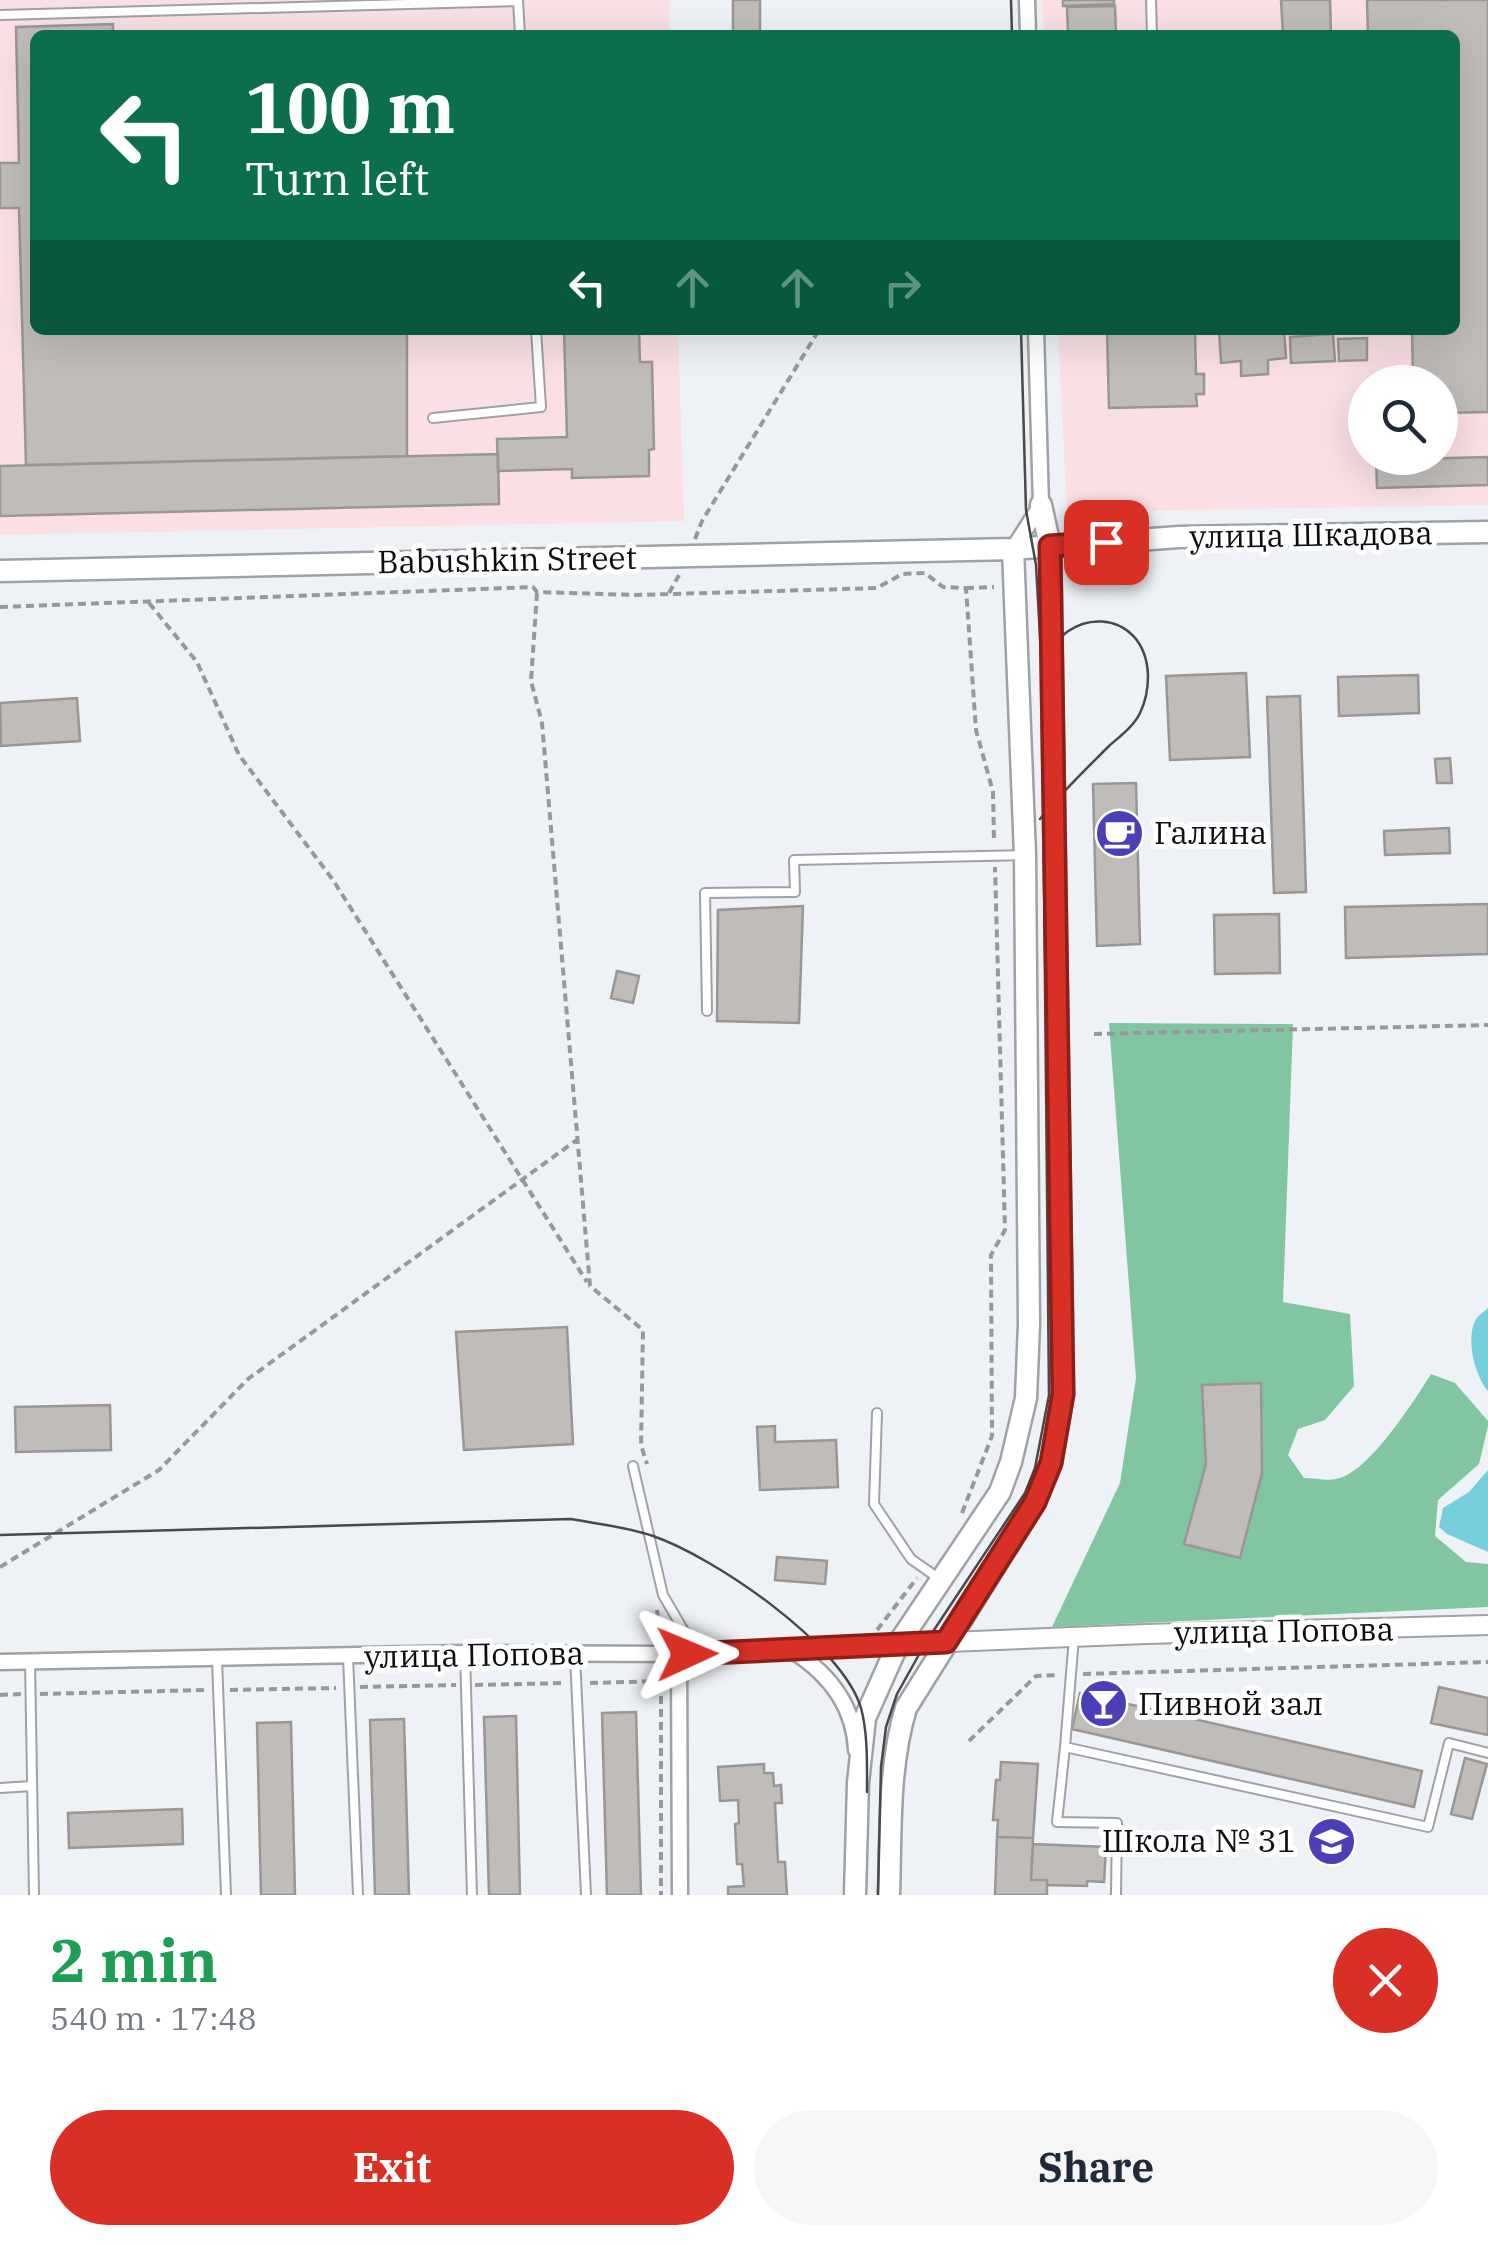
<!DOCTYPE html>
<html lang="en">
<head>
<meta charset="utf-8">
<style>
  body { margin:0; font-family:"IBM Plex Serif",serif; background:#f6f6f7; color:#1f2937; height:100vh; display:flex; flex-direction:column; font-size:38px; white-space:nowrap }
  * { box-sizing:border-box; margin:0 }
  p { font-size:32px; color:#747a83 }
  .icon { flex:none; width:55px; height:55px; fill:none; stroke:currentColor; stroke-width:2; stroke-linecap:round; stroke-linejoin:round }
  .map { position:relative; height:1895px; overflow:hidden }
  .drawer { display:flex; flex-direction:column; background:#fff; flex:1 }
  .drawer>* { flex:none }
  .banner { position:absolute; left:30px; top:30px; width:1430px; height:305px; border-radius:15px; box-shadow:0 10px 40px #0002; background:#0b6e4f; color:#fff; overflow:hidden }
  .buttons { position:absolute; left:1348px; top:365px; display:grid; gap:20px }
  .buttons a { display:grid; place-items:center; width:110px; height:110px; border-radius:50%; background:#fff; box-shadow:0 10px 40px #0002; font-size:50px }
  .pin { position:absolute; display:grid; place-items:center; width:85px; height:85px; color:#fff; margin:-42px; border-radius:20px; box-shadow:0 5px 15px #0006 }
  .me { position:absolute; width:110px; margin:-55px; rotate:89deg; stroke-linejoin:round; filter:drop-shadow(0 0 8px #0008) }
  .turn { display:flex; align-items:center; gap:35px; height:210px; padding:0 50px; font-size:45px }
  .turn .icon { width:130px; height:130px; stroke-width:2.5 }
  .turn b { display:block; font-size:70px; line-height:85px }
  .lanes { display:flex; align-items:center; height:95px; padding:0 50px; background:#0003; justify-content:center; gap:50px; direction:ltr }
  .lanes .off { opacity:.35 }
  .round { display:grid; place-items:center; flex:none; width:105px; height:105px; border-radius:52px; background:#f6f6f7 }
  .overview { display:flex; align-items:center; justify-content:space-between; height:170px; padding:0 50px }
  h1 { font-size:60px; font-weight:800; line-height:75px; color:#1e9e55 }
  .action { display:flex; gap:20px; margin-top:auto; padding:20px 50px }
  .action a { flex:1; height:115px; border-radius:60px; background:#d93025; color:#fff; font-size:40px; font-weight:800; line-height:115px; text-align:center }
  .action a+a { background:#f6f6f7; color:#1f2937 }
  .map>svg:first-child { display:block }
  .industrial { fill:#fadfe5; fill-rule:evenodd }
  .forest { fill:#81c6a1 }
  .water { fill:#76d0db }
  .building { fill:#c0bcb9; stroke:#9a9693; stroke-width:2.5 }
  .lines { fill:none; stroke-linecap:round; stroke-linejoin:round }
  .service-casing { stroke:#9ea2a5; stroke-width:12 }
  .minor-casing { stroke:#9ea2a5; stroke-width:19 }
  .tertiary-casing { stroke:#9ea2a5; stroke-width:22 }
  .secondary-casing { stroke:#9ea2a5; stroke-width:25 }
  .path { stroke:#96989b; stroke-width:4; stroke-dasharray:8 5; stroke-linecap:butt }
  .service { stroke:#fff; stroke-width:8 }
  .minor { stroke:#fff; stroke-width:14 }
  .tertiary { stroke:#fff; stroke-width:18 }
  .secondary { stroke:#fff; stroke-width:20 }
  .tram { stroke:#47494a; stroke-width:2.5 }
  .route-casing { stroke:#8d1f18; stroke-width:25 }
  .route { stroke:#d93025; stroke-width:18 }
  .labels { text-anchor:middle; stroke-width:10; stroke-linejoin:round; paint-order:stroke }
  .street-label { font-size:32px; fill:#0d0e0f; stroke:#fefefe }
  .poi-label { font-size:32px; fill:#0d0e0f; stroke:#fefefe; text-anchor:start }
</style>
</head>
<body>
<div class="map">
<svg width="1488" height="1895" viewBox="0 0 1488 1895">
  <rect width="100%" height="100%" fill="#eef1f5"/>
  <!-- industrial -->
  <path class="industrial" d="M0,0H669L670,35H35V330H678L684,521L0,535Z
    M1042,0H1488V505L1067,512L1058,330H1455V35H1044ZM1365,382H1440V458H1365Z"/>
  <!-- forest -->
  <path class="forest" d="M1109,1023L1293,1024L1283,1302L1350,1314L1354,1386L1325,1420L1298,1429L1288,1455L1304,1478C1314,1478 1327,1481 1336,1479C1368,1474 1414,1401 1431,1374L1455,1383L1488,1421V1426L1479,1464L1438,1500L1435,1536L1466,1562L1488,1564V1607L1052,1627L1120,1483L1136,1378Z"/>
  <!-- water -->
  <path class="water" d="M1488,1308V1391C1475,1376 1465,1338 1476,1319C1477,1317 1486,1310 1488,1308Z
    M1488,1470V1552L1447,1534L1439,1527L1443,1508L1469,1492Z"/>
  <!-- building -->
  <path class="building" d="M733,0H760V35H733Z
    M1063,0H1114V4L1063,6Z
    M1281,0H1330L1331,35H1283Z
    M1367,0H1488V412L1440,413V382H1413L1412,330H1455V35H1368Z
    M1115,6L1116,35H1068L1067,7Z
    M113,24V35H35V330H407V456L26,465L19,208H0V163H19L16,27Z
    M564,330H639L640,362H652L654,449L649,450V476L572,478V469L498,471L497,439L567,437Z
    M1107,330H1195L1196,374H1204V394H1196L1197,406L1109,408Z
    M1219,330H1284L1286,358L1268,360V374L1241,376V361L1221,363Z
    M1333,334L1335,361L1291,363L1290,337Z
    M1367,338V360L1339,361L1338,339Z
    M498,454L499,504L0,516V466Z
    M1488,457V485L1377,488L1376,460Z
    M1246,673L1250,757L1170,760L1166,676Z
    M1418,675L1419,713L1339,716L1338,677Z
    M1300,696L1306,892L1274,893L1267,697Z
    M77,698L80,741L1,746L0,703Z
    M1450,758L1452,783H1437L1435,759Z
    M1136,783L1140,944L1097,946L1093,784Z
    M1449,828L1450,853L1385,855L1384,831Z
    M1488,904V954L1346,958L1345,907Z
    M803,906L799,1023L717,1021L718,910Z
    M1279,914L1280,973L1215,974L1214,915Z
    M617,971L639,976L633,1003L611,998Z
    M567,1327L573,1444L464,1450L456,1332Z
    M1261,1383L1262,1473L1240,1558L1184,1544L1206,1464L1202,1385Z
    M110,1405L111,1450L16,1452L15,1407Z
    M775,1426V1442L836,1440L838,1487L760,1490L757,1427Z
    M777,1557L827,1561L825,1584L775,1580Z
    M1439,1687L1488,1698V1735L1431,1723Z
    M1080,1693L1422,1771L1414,1807L1072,1729Z
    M636,1712L641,1895H607L602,1713Z
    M516,1716L520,1895H489L484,1717Z
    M404,1719L409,1895H375L370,1720Z
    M291,1722L295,1895H261L257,1723Z
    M1465,1758L1487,1764L1472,1819L1451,1814Z
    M1001,1762L1038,1764L1033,1838L997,1837L998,1820H993L996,1780H1000Z
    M764,1764V1773H773L774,1786L781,1785L782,1803H775L778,1862H785L787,1895H728V1887L744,1886L742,1864H737L735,1824L739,1823L738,1800L720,1801L718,1767Z
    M182,1809L183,1844L69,1848L68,1813Z
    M997,1837L1033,1838L1031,1880H1047V1895H995Z
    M1033,1844L1106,1847L1104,1882L1087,1881V1886L1047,1885V1880H1031Z"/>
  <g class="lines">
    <defs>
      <path id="service" d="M518,0L520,35
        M1151,0L1152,35
        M0,15L518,1
        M433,418L541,407L536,330
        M707,1011L705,893L795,892L794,860L1025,855
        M877,1413L874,1504L911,1559L941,1580
        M633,1466L663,1595L684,1631L687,1653
        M1074,1637L1065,1747L1428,1827L1449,1743L1488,1753
        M465,1653L472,1895
        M575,1655L586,1895
        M348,1656L358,1895
        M217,1660L226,1895
        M30,1661L34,1895
        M1065,1747L1057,1822L1117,1823L1116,1895
        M0,1788L32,1786"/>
      <path id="minor" d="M1027,0L1028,35
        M1013,549L1041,505L1036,330
        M793,1651C829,1674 854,1705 856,1750
        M679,1654L680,1895
        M0,1662L465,1653L679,1654L898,1644"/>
      <path id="tertiary" d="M898,1644L1146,1634L1488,1625"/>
      <path id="secondary" d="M0,571L1013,549L1179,537L1488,532
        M855,1895L858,1783L865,1718L898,1644L1000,1492L1011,1462L1026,1398L1029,1324L1025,855L1013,549
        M889,1895C891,1833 888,1767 906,1708L1035,1502L1051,1463L1063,1394L1050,546L1041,505"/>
    </defs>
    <!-- service casing -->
    <use href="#service" class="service-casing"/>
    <!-- minor casing -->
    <use href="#minor" class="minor-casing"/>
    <!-- tertiary casing -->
    <use href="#tertiary" class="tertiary-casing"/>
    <!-- secondary casing -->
    <use href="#secondary" class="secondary-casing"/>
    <!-- path -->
    <path class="path" d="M695,539L702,521L819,330
      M966,588L994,587
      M537,593L531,681L542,723L590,1286L643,1330L641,1445L647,1464
      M669,593L679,575
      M149,603L197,662L239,755L333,880L587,1282
      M0,607L533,587L537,592L636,595L877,588L902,574L925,573L943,587L966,588L976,730L993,792L994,843
      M1094,1034L1488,1025
      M962,1513L992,1436L991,1255L1005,1230L995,867
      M0,1567L159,1470L248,1379L578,1139
      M657,1610L660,1640
      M877,1630L917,1578
      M661,1670V1895
      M1083,1674L1488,1662
      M590,1683L661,1681
      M475,1685L566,1683
      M360,1687L456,1685
      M230,1690L336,1688
      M40,1694L206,1690
      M0,1695L21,1694
      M969,1741L1036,1676L1058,1675"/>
    <!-- service -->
    <use href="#service" class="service"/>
    <!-- minor -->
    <use href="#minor" class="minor"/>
    <!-- tertiary -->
    <use href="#tertiary" class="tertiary"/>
    <!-- secondary -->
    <use href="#secondary" class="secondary"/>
    <!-- tram -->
    <path class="tram" d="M1011,0L1012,35
      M1040,819C1061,793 1085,770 1109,746C1119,737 1134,726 1140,713C1146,701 1148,689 1148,676C1146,606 1062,604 1044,666
      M0,1535L571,1519C598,1524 627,1527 653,1536C714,1557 842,1644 861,1708C868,1734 867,1765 867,1792
      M878,1895L881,1767L886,1727L897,1694L926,1642L1025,1493L1035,1468L1049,1395L1042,672L1036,565L1026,510L1021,330"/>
  </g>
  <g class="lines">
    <defs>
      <path id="route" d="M687,1654L946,1642L1035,1502L1051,1463L1063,1394L1050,546L1106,542"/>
    </defs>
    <!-- route casing -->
    <use href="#route" class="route-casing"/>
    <!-- route -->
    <use href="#route" class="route"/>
  </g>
  <!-- icons -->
  <defs>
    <symbol id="cafe-disc" viewBox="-11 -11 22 22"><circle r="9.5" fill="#4a3fb6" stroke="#fefefe"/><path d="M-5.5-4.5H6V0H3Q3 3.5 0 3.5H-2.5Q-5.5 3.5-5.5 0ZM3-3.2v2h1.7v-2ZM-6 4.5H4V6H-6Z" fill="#fff"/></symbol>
    <symbol id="bar-disc" viewBox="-11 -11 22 22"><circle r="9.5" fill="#4a3fb6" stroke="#fefefe"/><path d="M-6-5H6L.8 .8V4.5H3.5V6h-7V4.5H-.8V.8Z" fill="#fff"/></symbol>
    <symbol id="school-disc" viewBox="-11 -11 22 22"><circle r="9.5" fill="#4a3fb6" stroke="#fefefe"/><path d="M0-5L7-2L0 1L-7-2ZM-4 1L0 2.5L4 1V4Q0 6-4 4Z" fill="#fff"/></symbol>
  </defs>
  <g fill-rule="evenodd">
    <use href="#cafe-disc" x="1092" y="806" width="55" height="55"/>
    <use href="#bar-disc" x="1076" y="1676" width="55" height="55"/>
    <use href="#school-disc" x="1304" y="1814" width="55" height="55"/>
  </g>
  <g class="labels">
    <!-- street labels -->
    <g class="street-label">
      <text transform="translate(1311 535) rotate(-1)" y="11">улица Шкадова</text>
      <text transform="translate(507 560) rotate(-1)" y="11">Babushkin Street</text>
      <text transform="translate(1284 1631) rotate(-1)" y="11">улица Попова</text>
      <text transform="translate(474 1655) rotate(-1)" y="11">улица Попова</text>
    </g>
    <!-- poi labels -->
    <g class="poi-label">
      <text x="1154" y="844">Галина</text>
      <text x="1138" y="1715">Пивной зал</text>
      <text x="1296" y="1852" text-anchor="end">Школа № 31</text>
    </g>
  </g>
</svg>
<div class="buttons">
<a><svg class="icon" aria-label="search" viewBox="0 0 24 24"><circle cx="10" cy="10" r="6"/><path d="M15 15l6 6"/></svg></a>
</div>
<div class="pin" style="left:1106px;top:542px;background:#d93025"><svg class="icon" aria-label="arrive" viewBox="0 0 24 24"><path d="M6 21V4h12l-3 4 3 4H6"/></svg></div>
<svg class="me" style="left:687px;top:1654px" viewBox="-20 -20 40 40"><path d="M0-17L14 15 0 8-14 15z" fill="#d93025" stroke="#fff" stroke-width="4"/></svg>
<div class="banner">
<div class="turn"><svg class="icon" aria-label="left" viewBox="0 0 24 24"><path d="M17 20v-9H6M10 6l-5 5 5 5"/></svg><div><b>100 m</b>Turn left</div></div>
<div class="lanes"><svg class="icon" aria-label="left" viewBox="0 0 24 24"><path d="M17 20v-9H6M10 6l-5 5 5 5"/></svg><svg class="icon off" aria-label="ahead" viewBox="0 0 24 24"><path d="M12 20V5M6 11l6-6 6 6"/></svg><svg class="icon off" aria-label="ahead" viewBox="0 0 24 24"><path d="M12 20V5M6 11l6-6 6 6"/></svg><svg class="icon off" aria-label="right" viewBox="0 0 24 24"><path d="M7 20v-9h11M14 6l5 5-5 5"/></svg></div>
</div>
</div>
<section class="drawer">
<div class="overview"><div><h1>2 min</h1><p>540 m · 17:48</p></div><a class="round" style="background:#d93025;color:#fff"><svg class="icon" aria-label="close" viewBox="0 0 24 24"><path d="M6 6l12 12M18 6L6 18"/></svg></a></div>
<div class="action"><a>Exit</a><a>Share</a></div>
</section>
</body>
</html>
